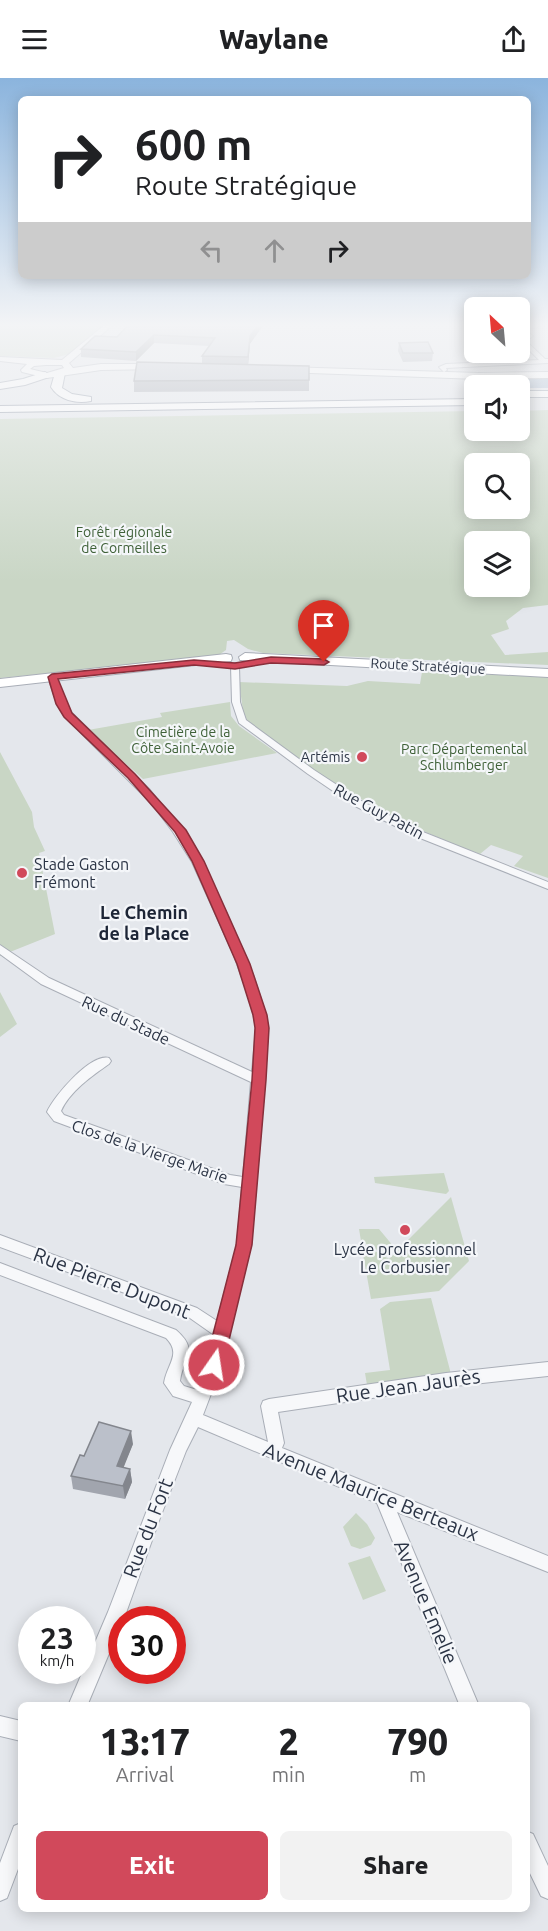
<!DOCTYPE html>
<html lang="en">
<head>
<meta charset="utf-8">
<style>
  body { margin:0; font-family:Ubuntu,sans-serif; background:#f2f2f2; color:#202124; height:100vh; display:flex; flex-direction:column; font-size:22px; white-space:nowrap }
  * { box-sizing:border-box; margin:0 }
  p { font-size:20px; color:#757577 }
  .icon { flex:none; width:33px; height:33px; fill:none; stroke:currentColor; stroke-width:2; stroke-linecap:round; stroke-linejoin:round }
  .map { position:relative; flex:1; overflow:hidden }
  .details { position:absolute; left:18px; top:1624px; width:512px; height:210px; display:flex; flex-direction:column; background:#fff; border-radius:9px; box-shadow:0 3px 15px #0003 }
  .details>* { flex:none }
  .banner { position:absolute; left:18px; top:18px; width:513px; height:183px; border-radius:9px; box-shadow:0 3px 15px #0003; background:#fff; color:#202124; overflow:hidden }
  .needle { width:39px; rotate:334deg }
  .controls { position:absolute; left:464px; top:219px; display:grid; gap:12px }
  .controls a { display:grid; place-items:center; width:66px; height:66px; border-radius:9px; background:#fff; box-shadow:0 3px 15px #0003; font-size:30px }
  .speed { position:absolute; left:18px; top:1528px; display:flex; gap:12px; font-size:30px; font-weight:700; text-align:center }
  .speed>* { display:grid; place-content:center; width:78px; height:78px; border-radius:50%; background:#fff; box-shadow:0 3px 15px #0003; line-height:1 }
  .speed small { font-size:15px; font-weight:400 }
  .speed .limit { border:9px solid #d22; background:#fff; color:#111 }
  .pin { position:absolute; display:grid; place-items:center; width:51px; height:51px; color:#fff; margin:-62px -26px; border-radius:50% 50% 50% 0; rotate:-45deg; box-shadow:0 0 6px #0007 }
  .pin .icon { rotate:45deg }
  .me { position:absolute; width:66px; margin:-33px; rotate:13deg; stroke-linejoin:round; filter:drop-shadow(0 0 4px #0008) }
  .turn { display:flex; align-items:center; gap:21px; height:126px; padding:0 18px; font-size:27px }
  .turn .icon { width:78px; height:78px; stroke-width:2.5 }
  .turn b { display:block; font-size:42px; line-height:51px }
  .lanes { display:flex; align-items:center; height:57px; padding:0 18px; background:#0003; justify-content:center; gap:30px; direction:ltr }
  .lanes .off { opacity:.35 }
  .eta { display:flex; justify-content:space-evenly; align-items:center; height:102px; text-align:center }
  .eta b { font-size:36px; font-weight:800; line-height:42px }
  .primary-button { display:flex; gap:12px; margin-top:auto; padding:12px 18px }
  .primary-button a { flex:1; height:69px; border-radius:9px; background:#d1495b; color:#fff; font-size:24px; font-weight:800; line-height:69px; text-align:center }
  .primary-button a+a { background:#f2f2f2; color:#202124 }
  header { display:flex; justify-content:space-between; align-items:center; height:78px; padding:0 18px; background:#fff; font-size:27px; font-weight:800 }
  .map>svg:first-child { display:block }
  .green { fill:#c9d6c5; fill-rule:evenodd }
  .water { fill:#9fb4cc }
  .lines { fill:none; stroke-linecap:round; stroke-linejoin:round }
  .street-casing { stroke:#a9aeb7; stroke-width:2 }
  .secondary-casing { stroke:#a9aeb7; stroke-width:2 }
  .highway-casing { stroke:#8b94a3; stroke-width:2 }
  .street { fill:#f7f8fa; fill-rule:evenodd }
  .secondary { fill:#fff; fill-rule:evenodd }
  .highway { fill:#fff; fill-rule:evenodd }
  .wall { fill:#a1a5ae }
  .shaded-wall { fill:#83868d }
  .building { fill:#bbc0ca; stroke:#83868d; stroke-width:1.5 }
  .route { fill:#d1495b; stroke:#882f3b; stroke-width:1.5 }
  .poi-dot { fill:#d1495b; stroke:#f4f6f9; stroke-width:2 }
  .labels { text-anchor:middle; stroke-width:4.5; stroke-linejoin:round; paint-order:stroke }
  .far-park-label { font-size:14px; fill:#3f6138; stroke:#f4f6f9 }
  .far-street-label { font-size:14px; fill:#2b3445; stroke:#f4f6f9 }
  .far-poi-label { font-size:14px; fill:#2b3445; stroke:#f4f6f9; text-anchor:end }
  .street-label { font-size:16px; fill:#2b3445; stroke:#f4f6f9 }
  .poi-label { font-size:16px; fill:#2b3445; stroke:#f4f6f9; text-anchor:start }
  .neighbourhood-label { font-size:18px; font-weight:bold; fill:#1d2536; stroke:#f4f6f9 }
  .near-street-label { font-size:20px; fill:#2b3445; stroke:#f4f6f9 }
</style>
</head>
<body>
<header><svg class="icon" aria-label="menu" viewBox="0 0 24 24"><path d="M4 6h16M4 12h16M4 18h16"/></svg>Waylane<svg class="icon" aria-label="share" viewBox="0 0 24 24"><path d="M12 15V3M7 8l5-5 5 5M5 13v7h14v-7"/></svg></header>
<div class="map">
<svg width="548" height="1853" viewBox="0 0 548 1853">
  <rect width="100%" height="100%" fill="#e4e7ec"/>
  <!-- green -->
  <path class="green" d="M0,245H108L70,276L54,280L0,278Z
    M548,332V527L523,530L506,543L509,551L491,557L505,577L548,574V587L263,575L248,571L234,562L227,563L226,572L216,579L0,600V341L474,333V352H519V333ZM474,386H519V430H474ZM474,464H519V508H474Z
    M422,594L548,599V800L514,788L523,778L491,767L480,776C393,745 315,698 244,640L239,604L347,608L368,603L420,606Z
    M230,624L231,638L239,648L277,675L143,701L88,652L162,639L160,635Z
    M0,674L32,734L34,749L45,773L39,775L55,856L0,878Z
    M0,914L17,946L0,959Z
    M444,1095L449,1113L446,1116L375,1105L374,1099Z
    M451,1119L469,1183L439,1213L371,1221L361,1165L389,1181Z
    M359,1151H379L394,1169L388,1178L361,1163Z
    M431,1220L451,1296L367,1307L365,1295L390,1292L380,1231L390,1224Z
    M356,1435L367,1446L375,1460L371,1467L360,1471L351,1468L343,1449Z
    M370,1478L386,1513L363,1522L348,1485Z"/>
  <!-- water -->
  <path class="water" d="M470,300L548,301V310H519V308H469Z"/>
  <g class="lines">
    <defs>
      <path id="street" d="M529,245H534L538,249L533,250Z
        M530,256L533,258L526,263L545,281H548V285L446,290L447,292L444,294L439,289L446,286L539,282L520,263Z
        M465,262H469L474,269L475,274H472Z
        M235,585L239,588L240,624L246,642L314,692L363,724L423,754L548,804V811L415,758L355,728L308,696L239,645L232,624L231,588Z
        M52,596L56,599L65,626L72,635L149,711L183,753L202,784L226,834L254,899L266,937L268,950L265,1002L251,1167L222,1287L203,1337L268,1364L261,1328L263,1323L269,1321L446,1295L548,1284V1298L446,1309L278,1334L284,1365L282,1370L548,1478V1494L397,1434L479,1628H460L377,1425L198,1349L186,1373L160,1440L126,1535L87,1628H68L108,1534L170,1372L192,1324L173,1318L164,1305C167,1286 182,1276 166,1260L0,1197V1185L176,1252C200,1273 183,1279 180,1303L184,1308L197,1312L206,1287L214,1257L187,1238L0,1169V1157L197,1230L217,1243L237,1167L242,1109L224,1106L54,1043L47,1034C54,1018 91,975 109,980L111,983L109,986C92,998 70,1013 61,1033L64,1037L230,1097L243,1099L251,1004L41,906L0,876V867L49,900L252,994L256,950L251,925L233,875L192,784L173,754L152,726L65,639L57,626L48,599Z
        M0,1638L21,1643V1663L0,1658Z
        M21,1745V1783L7,1820L0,1823V1785L14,1748Z
        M526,1753L533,1756L548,1788V1821L541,1818L526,1787Z"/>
      <path id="secondary" d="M107,245H115L69,285L73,290L101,286H158L162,289L161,291L101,292L47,300L22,294L21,292L27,286L0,283V279L62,282ZM46,287H62L64,290L47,295L30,291L34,288Z
        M285,289L479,295L548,294V300L479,301L282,294L281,292Z
        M245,575L548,591V599L240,582L239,579Z
        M226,576L231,577L232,580L231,583L0,609V601Z"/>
      <path id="highway" d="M60,292L65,295L62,310L72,316L91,319V323C76,326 59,322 51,309L55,295Z
        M45,294L50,297L49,299L25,307L0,311V305L23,301Z
        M519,313H548V319H519Z
        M474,321V327L0,334V328Z"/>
    </defs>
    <!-- street casing -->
    <use href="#street" class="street-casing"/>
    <!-- secondary casing -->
    <use href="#secondary" class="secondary-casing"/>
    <!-- highway casing -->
    <use href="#highway" class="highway-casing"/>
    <!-- street -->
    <use href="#street" class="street"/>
    <!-- secondary -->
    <use href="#secondary" class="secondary"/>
    <!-- highway -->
    <use href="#highway" class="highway"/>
  </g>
  <!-- wall -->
  <path class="wall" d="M130,245L250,266L248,287L309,302V313L134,314V303L202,285V278L209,268L154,265L136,283L81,279V271L117,259Z
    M399,265L433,275L432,283L403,284L398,273Z
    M133,1366L123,1389L130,1391L132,1404L125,1421L73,1411L71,1398L84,1378Z"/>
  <!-- shaded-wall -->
  <path class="shaded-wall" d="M260,245H265L250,266L248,287V279L250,258Z
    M154,257V265L136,283V274Z
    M131,1353L133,1366L119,1401L117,1388Z
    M130,1391L132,1404L125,1421L123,1408Z"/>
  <!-- building -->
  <path class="building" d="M130,245H260L250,258L248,279L202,278L215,260L154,257L136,274L81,271L95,258L117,259Z
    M428,264L433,275H403L399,265Z
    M137,284L309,288V302L134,303Z
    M99,1344L131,1353L117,1388L130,1391L123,1408L71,1398L80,1377L84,1378Z"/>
  <!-- sky -->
  <linearGradient id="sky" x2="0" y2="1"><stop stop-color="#8bb4dd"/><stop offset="0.49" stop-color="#f3f4f6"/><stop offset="1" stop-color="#f3f4f6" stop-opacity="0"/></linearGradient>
  <rect width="548" height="504" fill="url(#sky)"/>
  <!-- route -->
  <path class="route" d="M271,579L324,581L329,584L324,587L271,585L235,591L194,587L58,601L72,635L135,696L186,752L204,783L250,886L267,937L269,950L266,1002L252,1167L223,1287L220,1292L214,1294L207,1292L205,1287L236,1167L252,1002L255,950L253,937L237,886L192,783L175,754L128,700L64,639L56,626L48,599L52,596L194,582L235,585Z"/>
  <!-- markers -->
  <g class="poi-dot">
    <circle cx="362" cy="679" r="6"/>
    <circle cx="22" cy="795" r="6"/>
    <circle cx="405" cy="1152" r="6"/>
  </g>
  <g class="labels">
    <!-- far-park labels -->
    <g class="far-park-label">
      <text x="124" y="459">Forêt régionale<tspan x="124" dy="16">de Cormeilles</tspan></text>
      <text x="183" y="659">Cimetière de la<tspan x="183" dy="16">Côte Saint-Avoie</tspan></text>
      <text x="464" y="676">Parc Départemental<tspan x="464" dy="16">Schlumberger</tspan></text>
    </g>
    <!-- far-street labels -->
    <g class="far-street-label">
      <text transform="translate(428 588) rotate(3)" y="5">Route Stratégique</text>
    </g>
    <!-- far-poi labels -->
    <g class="far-poi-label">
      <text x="350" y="684">Artémis</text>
    </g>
    <!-- street labels -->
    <g class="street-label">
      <text transform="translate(379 733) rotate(28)" y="6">Rue Guy Patin</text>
      <text transform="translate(126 942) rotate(25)" y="6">Rue du Stade</text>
      <text transform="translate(150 1073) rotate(19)" y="6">Clos de la Vierge Marie</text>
    </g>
    <!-- poi labels -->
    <g class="poi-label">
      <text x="34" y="792">Stade Gaston<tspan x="34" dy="18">Frémont</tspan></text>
      <text x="405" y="1177" text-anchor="middle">Lycée professionnel<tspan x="405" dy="18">Le Corbusier</tspan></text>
    </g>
    <!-- neighbourhood labels -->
    <g class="neighbourhood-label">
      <text x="144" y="841">Le Chemin<tspan x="144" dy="21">de la Place</tspan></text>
    </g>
    <!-- near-street labels -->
    <g class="near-street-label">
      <text transform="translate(112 1205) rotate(21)" y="7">Rue Pierre Dupont</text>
      <text transform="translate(408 1308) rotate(-8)" y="7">Rue Jean Jaurès</text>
      <text transform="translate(371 1414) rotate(22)" y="7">Avenue Maurice Berteaux</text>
      <text transform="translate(148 1450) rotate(-69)" y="7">Rue du Fort</text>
      <text transform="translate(426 1524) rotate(67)" y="7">Avenue Emelie</text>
    </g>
  </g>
</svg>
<div class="controls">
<a><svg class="needle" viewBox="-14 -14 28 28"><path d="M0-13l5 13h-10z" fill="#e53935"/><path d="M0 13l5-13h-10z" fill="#757577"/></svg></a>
<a><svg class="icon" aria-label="sound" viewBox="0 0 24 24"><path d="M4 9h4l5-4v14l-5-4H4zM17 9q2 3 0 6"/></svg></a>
<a><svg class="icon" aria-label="search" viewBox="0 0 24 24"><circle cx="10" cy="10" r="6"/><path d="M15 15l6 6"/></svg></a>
<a><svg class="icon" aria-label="layers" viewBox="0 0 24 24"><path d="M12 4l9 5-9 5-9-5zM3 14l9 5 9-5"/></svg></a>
</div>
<div class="speed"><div>23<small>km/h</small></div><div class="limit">30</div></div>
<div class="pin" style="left:324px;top:584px;background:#d93025"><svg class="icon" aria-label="arrive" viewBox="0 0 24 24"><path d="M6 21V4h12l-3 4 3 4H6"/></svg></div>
<svg class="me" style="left:214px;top:1287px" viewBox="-20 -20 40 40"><circle r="17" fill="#d1495b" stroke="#fff" stroke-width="3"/><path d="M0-11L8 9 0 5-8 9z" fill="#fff"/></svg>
<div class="banner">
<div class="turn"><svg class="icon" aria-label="right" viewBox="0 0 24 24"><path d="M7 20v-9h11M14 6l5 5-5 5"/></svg><div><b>600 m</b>Route Stratégique</div></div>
<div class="lanes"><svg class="icon off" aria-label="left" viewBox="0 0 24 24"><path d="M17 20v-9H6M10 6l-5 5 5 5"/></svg><svg class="icon off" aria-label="ahead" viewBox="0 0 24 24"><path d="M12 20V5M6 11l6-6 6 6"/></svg><svg class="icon" aria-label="right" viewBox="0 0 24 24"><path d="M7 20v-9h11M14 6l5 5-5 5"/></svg></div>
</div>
<section class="details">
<div class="eta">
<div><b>13:17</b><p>Arrival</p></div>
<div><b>2</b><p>min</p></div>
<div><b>790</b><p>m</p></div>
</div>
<div class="primary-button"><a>Exit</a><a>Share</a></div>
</section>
</div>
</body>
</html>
